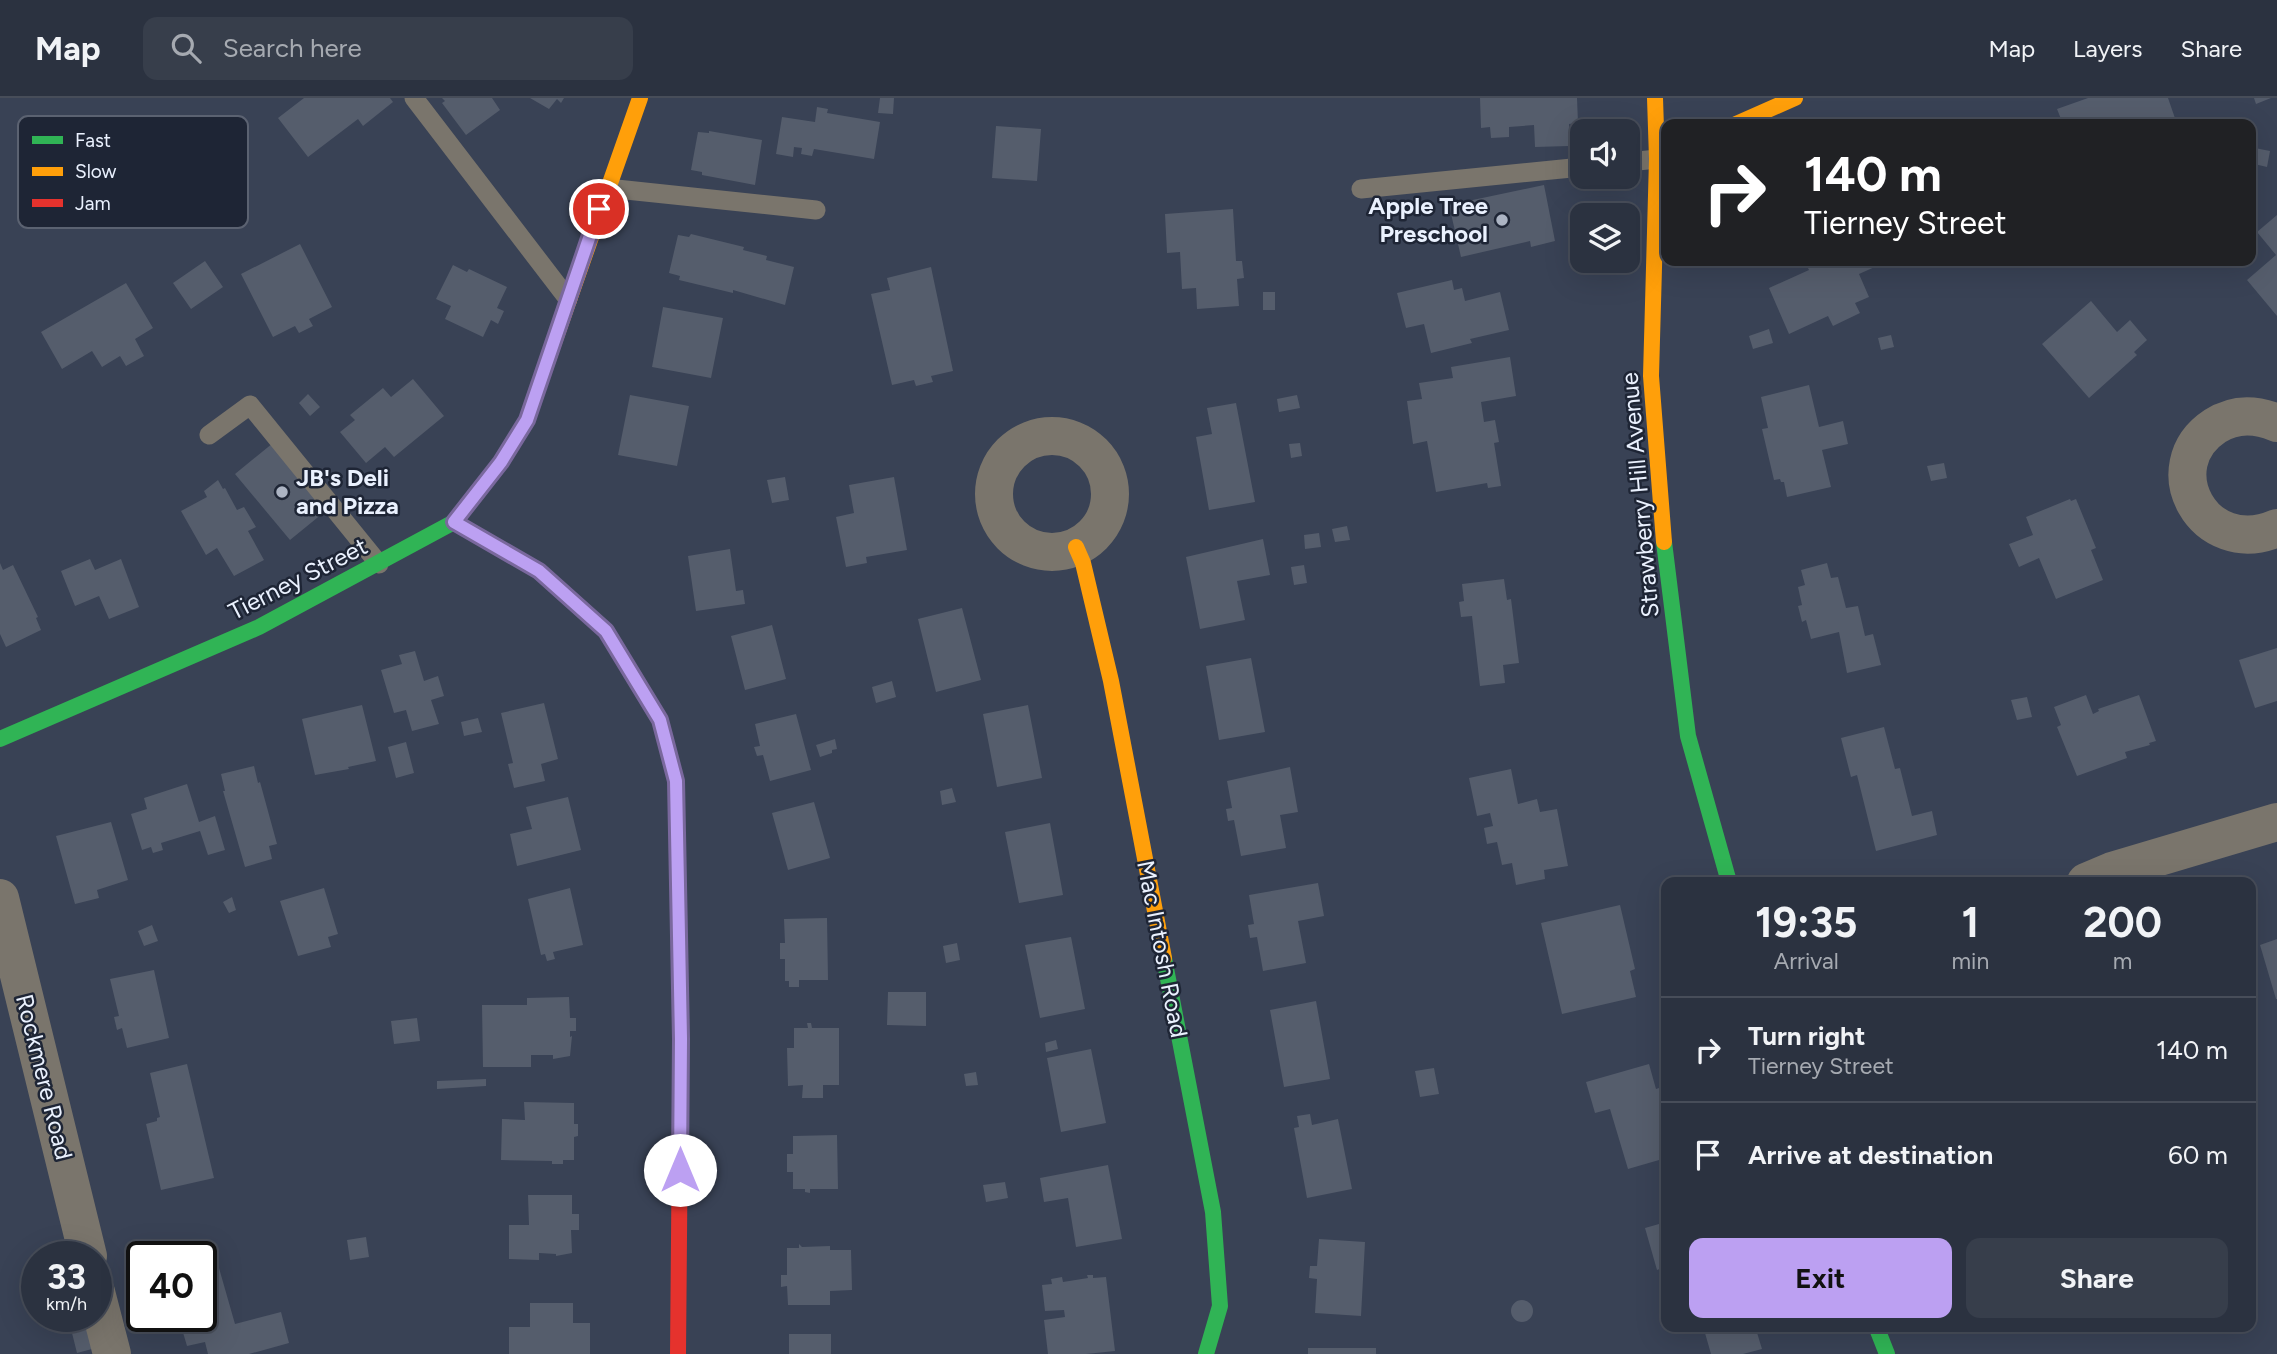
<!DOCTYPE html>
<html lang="en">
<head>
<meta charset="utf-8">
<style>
  body { margin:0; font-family:Figtree,sans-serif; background:#373e4b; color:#f1f3f6; height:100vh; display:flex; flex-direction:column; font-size:26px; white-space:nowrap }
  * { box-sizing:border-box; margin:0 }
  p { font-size:23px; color:#a6aab1 }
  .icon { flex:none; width:38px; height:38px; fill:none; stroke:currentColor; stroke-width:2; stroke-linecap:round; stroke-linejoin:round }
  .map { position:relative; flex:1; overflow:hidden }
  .details { position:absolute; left:1661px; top:779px; width:595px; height:455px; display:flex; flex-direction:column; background:#2b3240; border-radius:14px; box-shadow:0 7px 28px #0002,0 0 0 2px #474d59 }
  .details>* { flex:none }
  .hud { position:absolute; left:1661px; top:21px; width:595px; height:147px; border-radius:14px; box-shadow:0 7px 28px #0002,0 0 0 2px #474d59; background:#202124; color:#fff; overflow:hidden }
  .controls { position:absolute; left:1570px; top:21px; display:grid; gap:14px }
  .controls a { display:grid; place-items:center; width:70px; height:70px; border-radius:14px; background:#2b3240; box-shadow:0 7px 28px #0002,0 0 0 2px #474d59; font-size:35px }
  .speed { position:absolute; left:21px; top:1143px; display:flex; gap:14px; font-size:35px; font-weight:700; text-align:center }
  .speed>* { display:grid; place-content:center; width:91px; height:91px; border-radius:50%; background:#2b3240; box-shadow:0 7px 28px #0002,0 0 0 2px #474d59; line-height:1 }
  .speed small { font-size:18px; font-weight:400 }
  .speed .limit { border:4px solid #111; border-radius:10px; background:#fff; color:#111 }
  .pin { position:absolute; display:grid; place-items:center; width:60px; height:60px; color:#fff; margin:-30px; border:4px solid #fff; border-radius:50%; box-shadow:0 2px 7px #0007 }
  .me { position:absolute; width:77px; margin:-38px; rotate:0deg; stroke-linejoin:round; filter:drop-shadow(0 0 5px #0008) }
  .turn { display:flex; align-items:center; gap:24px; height:147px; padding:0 28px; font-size:32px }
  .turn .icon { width:91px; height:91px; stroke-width:2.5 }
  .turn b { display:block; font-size:49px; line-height:60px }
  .eta { display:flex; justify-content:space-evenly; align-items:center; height:119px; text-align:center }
  .eta b { font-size:42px; font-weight:700; line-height:49px }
  .cta { display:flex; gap:14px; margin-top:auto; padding:14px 28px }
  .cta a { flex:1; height:80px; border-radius:14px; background:#bca0f2; color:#111; font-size:28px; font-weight:700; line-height:80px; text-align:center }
  .cta a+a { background:#373e4b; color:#f1f3f6 }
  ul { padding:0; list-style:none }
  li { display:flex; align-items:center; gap:21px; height:105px; padding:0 28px; border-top:2px solid #474d59 }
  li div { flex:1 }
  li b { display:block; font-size:26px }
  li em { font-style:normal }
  header { display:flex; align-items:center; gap:42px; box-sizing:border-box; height:98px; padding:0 35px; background:#2b3240; border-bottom:2px solid #474d59 }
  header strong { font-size:33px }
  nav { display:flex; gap:38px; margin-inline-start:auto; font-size:24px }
  .search { width:490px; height:63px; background:#373e4b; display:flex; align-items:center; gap:18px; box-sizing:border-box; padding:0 24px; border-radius:14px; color:#a6aab1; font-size:26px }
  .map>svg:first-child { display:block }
  .building { fill:#555d6c }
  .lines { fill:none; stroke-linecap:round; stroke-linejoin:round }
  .lane { stroke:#7a756c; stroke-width:19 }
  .street { stroke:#7a756c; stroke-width:38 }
  .fast { stroke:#30b455; stroke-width:16 }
  .slow { stroke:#ff9f0a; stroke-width:16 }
  .jam { stroke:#e5322d; stroke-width:16 }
  .route-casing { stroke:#7a689d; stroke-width:18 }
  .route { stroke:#bca0f2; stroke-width:12 }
  .poi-dot { fill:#acb4c3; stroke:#1e2535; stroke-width:2.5 }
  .labels { text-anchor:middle; stroke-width:5; stroke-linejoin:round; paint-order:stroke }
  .poi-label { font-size:24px; font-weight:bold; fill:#eaf1fe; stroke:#1e2535; text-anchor:end }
  .street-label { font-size:24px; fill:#eaf1fe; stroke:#1e2535 }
  .key { fill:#1e2535; stroke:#5b6271; stroke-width:2 }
  .key-label { font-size:19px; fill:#eaf1fe }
</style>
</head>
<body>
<header>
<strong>Map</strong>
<div class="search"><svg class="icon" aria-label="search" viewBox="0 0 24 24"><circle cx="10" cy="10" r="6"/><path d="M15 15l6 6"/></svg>Search here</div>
<nav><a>Map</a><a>Layers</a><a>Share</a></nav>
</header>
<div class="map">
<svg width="2277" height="1256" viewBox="0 0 2277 1256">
  <rect width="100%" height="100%" fill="#394255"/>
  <!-- building -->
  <path class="building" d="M304,0H390L393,4L363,28L358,21L308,59L278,20Z
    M442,0H492L500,12L466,37L442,5L445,3Z
    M530,0H564L561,5L557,1L549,11Z
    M880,0H894L893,16L878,15Z
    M1480,0H1577L1578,25L1569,26V48L1535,49L1534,27L1509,29V39L1491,40L1490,29L1481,30Z
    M2088,0H2168L2177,26H2063L2057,11Z
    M2254,0H2271L2256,6Z
    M817,9L828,11L827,15L880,24L874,61L814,51L812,58L801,56L802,50L794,49L793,59L776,56L782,19L815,24Z
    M996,28L1041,31L1037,83L992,80Z
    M709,33L762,42L755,87L702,77V74L691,72L698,34L709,35Z
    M2250,49L2270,53L2267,69L2250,65Z
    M1544,87L1555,143L1531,149L1530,143L1461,159L1449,107Z
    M1233,111L1236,163H1242L1244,180L1237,181L1239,208L1197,211L1196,190L1182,191L1180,154L1167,155L1165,116Z
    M2277,117V218L2247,182L2276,157L2257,134Z
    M691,136L744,149L743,152L767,158L766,162L794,169L785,207L733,192V195L679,182L680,178L669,175L678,137L689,139Z
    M300,146L332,209L309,221L313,228L299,235L295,228L273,239L241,176Z
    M205,163L223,189L191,211L173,185Z
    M1812,163H1874L1877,168L1859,176L1869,199L1855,205L1860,215L1833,228L1828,218L1789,236L1769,190L1809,172L1806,166Z
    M453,167L467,174L469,171L507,189L497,210L504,213L498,226L491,222L483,239L445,221L451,208L436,201Z
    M931,169L953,273L931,278L933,284L916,288L914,282L892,287L871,196L890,192L887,180Z
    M1452,182L1454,192L1462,190L1465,203L1500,194L1509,232L1470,241L1472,245L1431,255L1424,226L1406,230L1397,195Z
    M126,185L153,230L135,241L144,258L126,268L120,258L102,269L92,253L62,271L41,234Z
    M1263,194H1275V212H1263Z
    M2091,203L2117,234L2130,222L2147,242L2134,254L2137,257L2089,300L2042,246Z
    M663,209L723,220L711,280L652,269Z
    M1769,231L1773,245L1753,251L1749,238Z
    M1891,237L1894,249L1881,252L1878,240Z
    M1510,259L1516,298L1481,304L1484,324L1495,322L1499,344L1494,345L1501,388L1488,390L1487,385L1436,394L1427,343L1413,346L1407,303L1422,301L1419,285L1453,280L1451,269Z
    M413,281L444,318L394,359L385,349L366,365L340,334L355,322L350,317L383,290L391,299Z
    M1809,287L1819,329L1843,323L1848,346L1822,352L1831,389L1787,399L1784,384H1781L1780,381L1774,382L1762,331L1768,330L1761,299Z
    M308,296L320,309L310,318L299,305Z
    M630,297L689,308L677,368L618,357Z
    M1297,297L1300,310L1279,314L1277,301Z
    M1236,305L1255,404L1209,412L1196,339L1212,336L1207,310Z
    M273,345L328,411L290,442L235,376Z
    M1300,345L1302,358L1291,360L1289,346Z
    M1944,365L1947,380L1931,383L1927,368Z
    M785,379L789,402L772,405L767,382Z
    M894,379L907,452L866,459L867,465L846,469L836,419L854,415L849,387Z
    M218,382L223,391L225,390L237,412L244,409L256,429L248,433L264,462L234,478L217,450L206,457L181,413L207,399L204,393Z
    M2070,401L2071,403L2076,401L2096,450L2091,452L2103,482L2056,501L2039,460L2019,469L2009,446L2033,437L2026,419Z
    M1347,428L1350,442L1335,444L1332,431Z
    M1319,435L1321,449L1305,451L1304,437Z
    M1263,441L1270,477L1237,483L1245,522L1200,531L1186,459Z
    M730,451L736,493L743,492L745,506L696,513L688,458Z
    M90,461L95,472L121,461L139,509L109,521L99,498L75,508L61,473Z
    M0,465L3,472L13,467L38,519L36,520L41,532L6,549L0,536Z
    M1827,465L1831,480L1838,479L1846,510L1858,508L1865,538L1873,536L1881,567L1847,575L1839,534L1811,541L1806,522L1802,524L1798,508L1802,507L1798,489L1805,487L1801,472Z
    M1304,467L1307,485L1294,487L1291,469Z
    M1504,481L1507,502L1511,501L1519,565L1503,567L1505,585L1480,588L1472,518L1461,519L1459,504L1464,503L1462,486Z
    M962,510L981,582L936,594L918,521Z
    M772,527L786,581L745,592L731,538Z
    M2277,550V603L2255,610L2239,562Z
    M415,553L424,583L438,578L444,598L431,602L439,626L412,633L406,612L394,615L381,572L402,566L399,557Z
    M1251,560L1265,634L1219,642L1206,568Z
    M892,583L896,599L876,605L872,589Z
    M2086,597L2093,616L2099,613L2098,611L2139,597L2156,643L2149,645L2150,647L2125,654L2127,660L2077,678L2057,629L2061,627L2054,609Z
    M2027,599L2032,619L2017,622L2011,602Z
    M544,605L558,661L541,666L545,683L514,690L508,666L513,665L501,615Z
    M362,607L376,663L348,669L349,671L315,677L302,621Z
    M1028,607L1042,680L997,689L983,616Z
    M796,616L811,672L770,683L763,657L757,658L754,649L760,648L755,626Z
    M478,620L482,634L464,638L461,624Z
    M1884,629L1895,671L1900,670L1912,718L1932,713L1937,737L1876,753L1857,677L1851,679L1841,640Z
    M835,641L837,651L832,652V655L820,659L816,647Z
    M406,644L414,675L396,680L388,649Z
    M254,668L258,685L260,684L277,746L269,748L272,761L245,769L223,693H225L221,676Z
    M1290,669L1298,714L1280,717L1286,750L1241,758L1234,722L1228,723L1226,711L1232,710L1227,683Z
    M1511,671L1518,706L1537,701L1540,714L1557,711L1568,768L1544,772L1545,781L1516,787L1512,765L1502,767L1497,744L1487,746L1484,730L1493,728L1490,715L1477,718L1469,680Z
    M187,686L199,724L215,718L225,752L208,757L200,733L161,745L163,752L153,755L151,749L142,752L131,716L147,711L144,700Z
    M952,690L956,704L942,707L940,693Z
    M568,699L581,752L517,768L510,736L532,731L526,709Z
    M814,704L830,760L788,772L772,715Z
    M111,724L128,782L97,792L99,800L75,806L56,738Z
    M1050,725L1063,797L1019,805L1005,734Z
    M1318,785L1324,818L1298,823L1306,865L1263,873L1257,839L1250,840L1248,827L1254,826L1249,797Z
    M324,790L338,836L328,839L331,849L298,858L280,803Z
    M570,790L583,847L553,854L555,861L547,863L545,856L541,857L528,801Z
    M232,799L236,812L229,815L223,804Z
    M1620,807L1635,871L1630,873L1636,899L1562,916L1541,825Z
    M827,820L828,882H799V889H789V883H785V861H780V845H785L784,821Z
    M152,827L158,843L144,848L138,833Z
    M1071,839L1085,911L1040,920L1025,847Z
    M2277,841V901H2276L2260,847Z
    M957,845L960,862L946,865L943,848Z
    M154,872L169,940L127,950L122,930L117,932L114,919L119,918L110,881Z
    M888,894H926V928L887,927Z
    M569,899L570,920H576V933H570V939L572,938L570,958L553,961V957H531V969H483L482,907H527V900Z
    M1316,903L1330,981L1284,989L1270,912Z
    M417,920L420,943L394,946L391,923Z
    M807,925H811L812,930H839V987H823V1000H802L803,987L788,988L787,950H794V930H808Z
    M1056,942L1058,951L1046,954L1045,945Z
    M1091,951L1106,1025L1061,1034L1047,960Z
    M187,966L214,1080L161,1092L146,1026L157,1023V1020L160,1019L150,975Z
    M1649,966L1656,991L1662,989L1666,1003V1060L1628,1071L1610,1011L1595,1015L1586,984Z
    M1434,970L1439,996L1420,999L1415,973Z
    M976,974L978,987L966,988L964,976Z
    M486,981V988L437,991V983Z
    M524,1004L574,1005V1026H578V1038L574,1039V1062H563V1066H552V1063L501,1062L502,1021L525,1022Z
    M1310,1016L1312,1027L1338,1021L1352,1091L1307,1100L1294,1030L1299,1029L1297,1018Z
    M837,1037L838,1091H810V1095L805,1094V1091H793V1074H787V1056H793V1038Z
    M1108,1067L1122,1141L1076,1149L1068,1100L1044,1104L1040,1080Z
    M1005,1084L1008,1100L986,1104L983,1087Z
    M528,1097H572V1116H579V1132H571L572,1155L556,1158V1156L539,1155V1162L509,1161V1127H529Z
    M1666,1124V1182H1665L1662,1170L1657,1172L1645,1130Z
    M366,1139L369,1159L350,1162L347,1142Z
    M1319,1141L1365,1144L1361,1218L1315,1215L1317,1181L1309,1180L1310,1168H1317Z
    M799,1146L802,1149L830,1148V1152H851L852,1192L830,1193V1207H788L787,1188L781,1189V1177H787V1150H799Z
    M219,1170L235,1226L281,1214L289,1245L249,1256H208L205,1244L187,1248L179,1221H176L175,1218H201V1174Z
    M1087,1177H1093V1180L1106,1179L1115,1253L1086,1256H1048L1044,1222L1065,1219L1064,1212L1045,1213L1042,1187L1052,1186L1051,1181L1062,1179L1063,1184L1088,1180Z
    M1511 1213a11 11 0 1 1 22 0a11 11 0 1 1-22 0Z
    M530,1205H573V1225H590V1256H509V1229H530Z
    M1703,1228H1755L1762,1251L1743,1256H1711Z
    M87,1231L92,1251L77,1255L72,1235Z
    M789,1236H831V1256H789Z
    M1308,1250H1376V1256H1308Z"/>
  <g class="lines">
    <!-- lane -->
    <path class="lane" d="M414,0L568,201
      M1628,64L1657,61
      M607,90L816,112
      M1361,91L1582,69
      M209,337L250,307L379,466"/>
    <!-- street -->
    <path class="street" d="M2277,325C2256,316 2235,315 2215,328C2154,368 2203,462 2277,430
      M994 396a58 58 0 1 1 116 0a58 58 0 1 1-116 0Z
      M2086,784L2112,773L2277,724
      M0,800L88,1158
      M96,1194L112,1256"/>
    <!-- fast -->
    <path class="fast" d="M454,424L539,473L606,533L660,622L676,683L681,941L680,1025
      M1664,444L1688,638L1729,784
      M0,641L259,529L454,424L501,364L526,324
      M1164,860L1213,1114L1220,1208L1206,1256
      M1876,1228L1887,1256"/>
    <!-- slow -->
    <path class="slow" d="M1655,0L1657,61L1651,278L1664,444
      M1736,26L1795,0
      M526,324L640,0
      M1076,449L1083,465L1111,583L1164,860"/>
    <!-- jam -->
    <path class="jam" d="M678,1256L680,1025"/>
  </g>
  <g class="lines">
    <defs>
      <path id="route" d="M599,111L527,322L501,364L454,424L539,473L606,533L660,622L676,683L681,941L680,1072"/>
    </defs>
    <!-- route casing -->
    <use href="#route" class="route-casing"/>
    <!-- route -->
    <use href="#route" class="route"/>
  </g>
  <!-- markers -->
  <g class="poi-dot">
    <circle cx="1502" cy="122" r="7"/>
    <circle cx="282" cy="394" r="7"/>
  </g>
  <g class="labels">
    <!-- poi labels -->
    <g class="poi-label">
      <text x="1488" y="116">Apple Tree<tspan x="1488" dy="28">Preschool</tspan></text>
      <text x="296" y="388" text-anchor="start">JB's Deli<tspan x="296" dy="28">and Pizza</tspan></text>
    </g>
    <!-- street labels -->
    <g class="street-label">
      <text transform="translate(1640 397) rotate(-95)" y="8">Strawberry Hill Avenue</text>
      <text transform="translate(298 481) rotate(-27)" y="8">Tierney Street</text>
      <text transform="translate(1162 851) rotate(79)" y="8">Mac Intosh Road</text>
      <text transform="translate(44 979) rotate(76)" y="8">Rockmere Road</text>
    </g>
  </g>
  <!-- legend -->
  <rect x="18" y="18" width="230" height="112" rx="10" class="key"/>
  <rect x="32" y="38" width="31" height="8" fill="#30b455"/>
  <rect x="32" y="69" width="31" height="9" fill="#ff9f0a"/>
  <rect x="32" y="101" width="31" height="8" fill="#e5322d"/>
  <g class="key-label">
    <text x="75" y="49">Fast</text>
    <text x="75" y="80">Slow</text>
    <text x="75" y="112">Jam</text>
  </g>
</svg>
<div class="controls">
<a><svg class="icon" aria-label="sound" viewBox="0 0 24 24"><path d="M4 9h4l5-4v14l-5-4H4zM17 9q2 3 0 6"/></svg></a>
<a><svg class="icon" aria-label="layers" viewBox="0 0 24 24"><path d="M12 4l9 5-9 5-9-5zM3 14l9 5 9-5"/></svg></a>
</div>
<div class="speed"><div>33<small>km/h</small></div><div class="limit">40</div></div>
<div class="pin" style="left:599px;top:111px;background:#d93025"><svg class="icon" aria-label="arrive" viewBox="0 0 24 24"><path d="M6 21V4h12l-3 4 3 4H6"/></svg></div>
<svg class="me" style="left:680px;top:1072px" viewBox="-20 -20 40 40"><circle r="19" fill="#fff"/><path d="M0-13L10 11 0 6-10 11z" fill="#bca0f2"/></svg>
<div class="hud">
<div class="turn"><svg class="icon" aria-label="right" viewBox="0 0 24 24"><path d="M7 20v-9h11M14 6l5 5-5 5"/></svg><div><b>140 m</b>Tierney Street</div></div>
</div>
<section class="details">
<div class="eta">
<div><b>19:35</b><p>Arrival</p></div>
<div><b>1</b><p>min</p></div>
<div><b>200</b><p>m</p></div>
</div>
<ul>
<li><svg class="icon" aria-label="right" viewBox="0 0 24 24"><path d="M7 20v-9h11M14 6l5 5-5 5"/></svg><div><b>Turn right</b><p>Tierney Street</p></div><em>140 m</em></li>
<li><svg class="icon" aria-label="arrive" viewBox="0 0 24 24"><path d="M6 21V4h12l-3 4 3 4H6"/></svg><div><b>Arrive at destination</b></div><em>60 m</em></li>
</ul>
<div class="cta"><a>Exit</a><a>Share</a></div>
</section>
</div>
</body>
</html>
